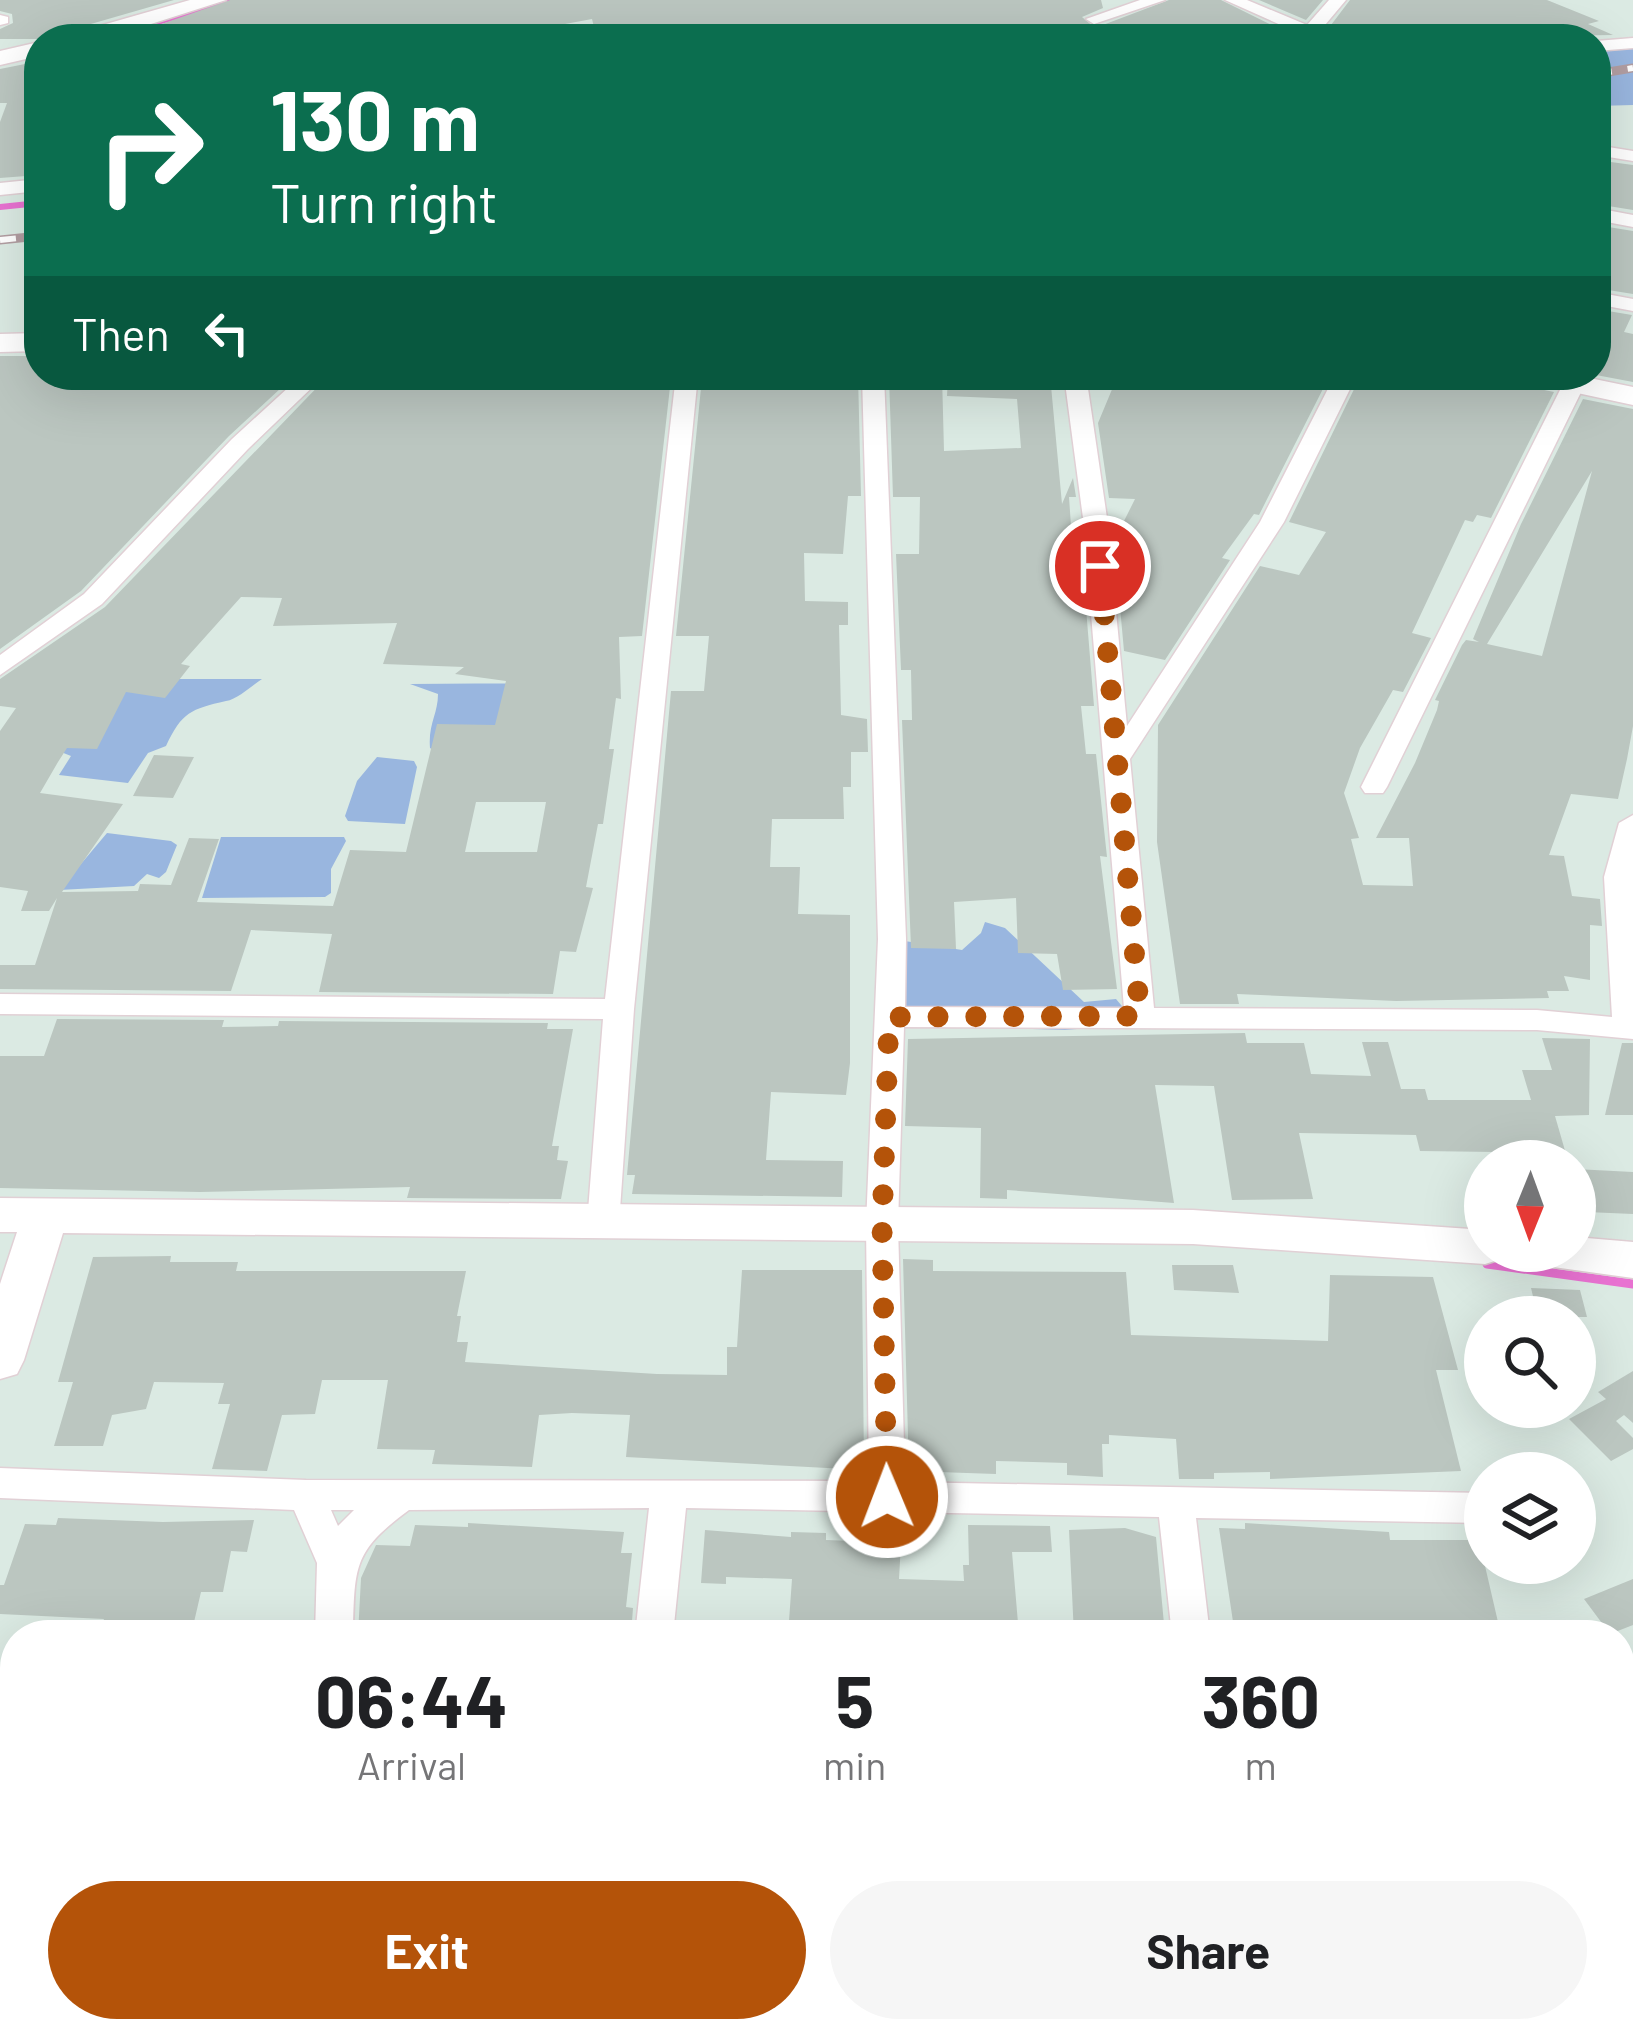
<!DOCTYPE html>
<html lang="en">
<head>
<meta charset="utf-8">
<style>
  body { margin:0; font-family:Barlow,sans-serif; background:#f6f6f6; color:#202124; height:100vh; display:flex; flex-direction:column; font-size:45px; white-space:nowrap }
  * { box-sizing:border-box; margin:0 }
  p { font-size:39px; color:#757577 }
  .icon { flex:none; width:66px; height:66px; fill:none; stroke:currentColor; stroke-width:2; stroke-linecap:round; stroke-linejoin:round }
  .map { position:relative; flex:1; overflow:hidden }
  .panel { position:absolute; left:0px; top:1620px; width:1635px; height:423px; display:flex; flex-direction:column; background:#fff; border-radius:48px 48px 0 0; box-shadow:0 12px 48px #0002 }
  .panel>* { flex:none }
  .top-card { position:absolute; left:24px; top:24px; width:1587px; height:366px; border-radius:48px; box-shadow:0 12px 48px #0002; background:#0b6e4f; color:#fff; overflow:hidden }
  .needle { width:78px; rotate:181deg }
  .buttons { position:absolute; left:1464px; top:1140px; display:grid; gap:24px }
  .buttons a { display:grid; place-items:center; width:132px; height:132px; border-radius:50%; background:#fff; box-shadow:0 12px 48px #0002; font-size:60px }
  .pin { position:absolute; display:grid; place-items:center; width:102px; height:102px; color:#fff; margin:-51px; border:6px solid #fff; border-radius:50%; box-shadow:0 3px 12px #0007 }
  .me { position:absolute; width:132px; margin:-66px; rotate:359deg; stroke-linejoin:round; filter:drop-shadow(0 0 9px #0008) }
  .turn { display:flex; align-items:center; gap:42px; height:252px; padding:0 48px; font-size:54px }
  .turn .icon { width:156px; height:156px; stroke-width:2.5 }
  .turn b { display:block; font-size:84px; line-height:102px }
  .then { display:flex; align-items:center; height:114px; padding:0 48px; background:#0003; gap:24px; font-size:45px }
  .eta { display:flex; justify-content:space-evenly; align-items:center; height:204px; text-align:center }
  .eta b { font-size:72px; font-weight:700; line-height:84px }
  .cta { display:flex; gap:24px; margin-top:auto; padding:24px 48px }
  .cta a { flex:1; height:138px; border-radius:72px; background:#b45309; color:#fff; font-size:48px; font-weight:700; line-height:138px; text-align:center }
  .cta a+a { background:#f6f6f6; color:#202124 }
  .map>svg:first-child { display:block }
  .green { fill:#99b6df }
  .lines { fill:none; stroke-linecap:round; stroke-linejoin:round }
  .stream-far1 { stroke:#e872d1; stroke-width:6 }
  .stream { stroke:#e872d1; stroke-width:9 }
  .building { fill:#bbc6c0; fill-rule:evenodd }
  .street-casing { stroke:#e1d0d5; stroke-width:3 }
  .secondary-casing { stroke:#e1d0d5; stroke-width:3 }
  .street { fill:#fff; fill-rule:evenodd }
  .secondary { fill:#fff; fill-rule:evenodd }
  .rail-casing { stroke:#b29ea2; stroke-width:9 }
  .rail { stroke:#fff; stroke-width:6; stroke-dasharray:16; stroke-linecap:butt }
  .route { stroke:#b45309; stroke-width:21; stroke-dasharray:0 37.8 }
</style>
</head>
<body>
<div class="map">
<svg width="1633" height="2042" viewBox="0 0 1633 2042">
  <rect width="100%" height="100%" fill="#dbeae3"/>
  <!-- green -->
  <path class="green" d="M1633,40V105L1596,106V41Z
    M76,679H262C251,686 238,699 226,701C191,709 182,712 166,746L148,753L128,783L59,775L71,756L56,750Z
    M525,683L495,738L439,754L430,748C428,724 438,714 438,694L410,684Z
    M377,757L414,761L417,767L405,824L348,821L345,816L357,781Z
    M107,833L171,841L177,845L166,872L159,878L147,874L134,886L59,890Z
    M221,837H344L346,841L331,869V893L325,897L202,898Z
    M985,922L1005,928L1084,1002L1116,999L1137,1024L1065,1030L906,1025L892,939L962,950L981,933Z"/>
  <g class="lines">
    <!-- stream-far1 -->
    <path class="stream-far1" d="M143,26L233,0
      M0,207L39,203"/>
    <!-- stream -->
    <path class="stream" d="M1487,1264L1633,1284"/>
  </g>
  <!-- building -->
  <path class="building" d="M0,0H174L70,30L63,39H0V29L13,23L12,14L0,11Z
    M230,0H1101L1103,8L1082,17L1095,28L1169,0H1221L1296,37L1199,39L1185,32L1162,39L1138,28L1136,39H597L592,19L522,32L528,39H119Z
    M1259,0H1323L1306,20Z
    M1350,0H1547L1599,21L1588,24L1613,35L1346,39L1328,29Z
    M25,64L39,88V175L0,178V122L7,103H0V69Z
    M1596,160L1633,165V210L1596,204Z
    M1596,225L1633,231V294L1596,288Z
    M1596,309L1632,315L1624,332L1633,334V382L1596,375Z
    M0,356H39V375H199L196,383L281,385V375H295L229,436L81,591L0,649Z
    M329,375H665L670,387L642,636L619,637L621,699L616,698L609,749H614L603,824H598L586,887L593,888L576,952L560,951L553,994L319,992L332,934L251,930L231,991L0,989V965H35L57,898L49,911H21L28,891L0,887V731L16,708L0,706V679L105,607ZM241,597L282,598L273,626L397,623L383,664L464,667L455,674L506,681L495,725L437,724L406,852L350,850L333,906L197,902L219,839L189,838L171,885L140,884L138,891L62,892L123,804L40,793L58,762L67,748L97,749L126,692L165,698L190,666L181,664ZM476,802H546L537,852H465Z
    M710,375H858L861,496H848L843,554L804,553L805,601L848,602V625H839L841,715L867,719L868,752H851V787H843L844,819H772L770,867H800L798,914L850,915V1063L846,1095L771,1092L766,1160L843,1161L842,1197L632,1194L635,1175H627L671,691H704L709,636H676L701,388L708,389Z
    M942,375L944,451L1021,448L1017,399L947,396L948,375H1050L1062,504L1073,478L1076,497H1069L1077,612L1085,596L1094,706H1081L1086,754H1096L1107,857L1100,856L1117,989L1063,990L1057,954L1018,953L1016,898L954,902L956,949L911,948L902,720H912L911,670H901L896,554H919L920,497H893L889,376Z
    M1118,375H1204L1231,380L1234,375H1330L1259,515L1254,514L1222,558L1230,560L1165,660L1124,651L1114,541L1135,499L1109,498L1098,423Z
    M1361,375H1513L1521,385L1554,392L1491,518L1477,515L1473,522L1465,520L1412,633L1431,638L1403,692L1393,690L1360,748L1344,793L1359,838L1351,839L1363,885L1413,886L1409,838H1376L1415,763L1437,710L1439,701L1435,700L1462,645L1466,640L1479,642L1473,639L1521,524L1583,399L1633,409V726L1627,759L1618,799L1571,794L1549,855L1564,856L1572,896L1600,899L1602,926L1590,925V980L1564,976L1569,991H1547L1549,998L1396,1001L1237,994L1239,1004H1180L1157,842L1158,725L1260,566L1299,575L1326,532L1289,522ZM1592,471L1542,656L1487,644Z
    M154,755L194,757L173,798L133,796Z
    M57,1019L224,1020L222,1027L278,1026L279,1021L548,1023L547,1029H573L552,1146H559L557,1160L568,1161L561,1199L407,1198L410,1187L200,1192L0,1188V1056H44Z
    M1245,1033L1247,1043H1304L1311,1074L1371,1076L1362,1042H1388L1401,1089H1425L1428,1100H1531L1522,1070H1552L1542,1038L1590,1039L1589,1115L1555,1116L1568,1161L1498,1160L1496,1152L1420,1151L1416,1135L1299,1133L1313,1199L1232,1200L1214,1086L1155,1085L1174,1203L1007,1190V1199L980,1198L981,1128L905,1126L908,1039Z
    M1622,1043H1633V1115H1605Z
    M1575,1169L1633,1172V1214L1587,1212L1585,1205H1575Z
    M171,1256L170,1262H238L236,1271H466L457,1316H461L457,1342H468L465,1362L657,1374L727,1375V1347H737L742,1270H862L864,1470L626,1457L630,1415L572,1413L539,1415L532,1467L432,1464L435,1450L377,1449L388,1380H322L315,1414L282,1415L267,1471L212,1469L230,1404H218L224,1383L154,1382L146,1409L112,1415L103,1446H54L73,1382H58L93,1257Z
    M903,1259L933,1260V1271L1126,1272L1131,1335L1328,1341L1330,1275L1433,1277L1458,1370H1436L1461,1471L1270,1479V1472L1214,1473V1479H1179L1176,1439L1109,1435V1444H1102L1103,1477L1067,1475V1463L996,1461V1474L909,1471Z
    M1172,1265H1233L1239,1293L1174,1290Z
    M1531,1288L1580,1290L1587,1317H1538Z
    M1633,1371V1423L1624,1415L1616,1421L1633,1438V1449L1611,1461L1569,1419L1606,1399L1598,1392Z
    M58,1518L163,1522L254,1520L247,1552L231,1551L223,1592H201L191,1635H98L104,1619L0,1614V1585H4L25,1524L56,1525Z
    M468,1523L624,1532L621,1553H632L626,1607L633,1608L631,1635H358L361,1578L376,1545L410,1546L415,1525L468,1527Z
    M1245,1523L1389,1532L1390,1540H1479L1501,1635H1235L1219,1528L1245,1529Z
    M968,1525L1050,1526L1052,1552H1012L1019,1635H907V1623L849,1620L848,1635H788L792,1579L726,1577V1584L701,1583L705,1530L791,1537V1532L826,1533V1540L901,1543L899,1579L964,1581L963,1565H969Z
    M1125,1528L1156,1537L1165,1635H1074L1069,1530Z
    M1633,1579V1625L1610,1634L1584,1599Z"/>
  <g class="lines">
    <defs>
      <path id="street" d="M1140,0H1165L1094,24L1086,19Z
        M1225,0H1247L1307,25L1329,0H1346L1320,31L1334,39H1312Z
        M0,15L8,17V23L0,25Z
        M1633,38V48L1596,51V41Z
        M1596,145L1633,151V161L1596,155Z
        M39,179V191L0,195V183Z
        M1596,208L1633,215V227L1596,220Z
        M1596,292L1633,299V311L1596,304Z
        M302,375H325L248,449L102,604L0,675V655L84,594L232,439Z
        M676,375H698L634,1009L619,1224L615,1233H591L587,1224L603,1019L0,1014V994L605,999Z
        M862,375H884L906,939L905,1007L1124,1008L1083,518L1064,375H1086L1107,518L1127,726L1260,522L1335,375H1357L1284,522L1130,759L1154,1008L1537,1010L1612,1017L1604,877L1619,823L1633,815V1039L1537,1030L904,1027L898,1225L905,1482L1485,1493V1523L1196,1518L1210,1635H1172L1159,1517L686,1508L673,1635H635L649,1508L409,1510C352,1552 355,1567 353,1635H315L317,1563L294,1510L0,1498V1468L306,1480L869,1481L866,1225L878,939ZM331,1510H354L338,1526Z
        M1574,378L1585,384L1387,787L1383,793H1365L1361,787L1563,384Z
        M201,2028H245L243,2042H199Z
        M591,2028H635L634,2042H590Z
        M1210,2028H1254L1255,2042H1211Z"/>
      <path id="secondary" d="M190,0H226L104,39H67L71,34Z
        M39,42V56L0,65V51Z
        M39,333V351L0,352V334Z
        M1517,375H1575L1633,387V405L1522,381Z
        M0,1198L1193,1210L1485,1230V1251H1506L1501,1259L1485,1264L1193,1244L63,1233L24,1360L17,1374L0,1379V1284L17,1232H0Z
        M1575,1237L1633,1242V1278L1524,1263L1517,1251H1575Z"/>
    </defs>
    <!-- street casing -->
    <use href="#street" class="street-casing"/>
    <!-- secondary casing -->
    <use href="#secondary" class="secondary-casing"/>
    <!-- street -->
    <use href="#street" class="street"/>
    <!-- secondary -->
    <use href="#secondary" class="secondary"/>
    <defs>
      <path id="rail" d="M1596,74L1633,68
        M0,240L39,236"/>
    </defs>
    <!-- rail casing -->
    <use href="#rail" class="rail-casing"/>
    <!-- rail -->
    <use href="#rail" class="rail"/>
  </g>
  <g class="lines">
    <!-- route -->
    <path class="route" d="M887,1497L882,1225L889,1017L1140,1016L1100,566"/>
  </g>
</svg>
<div class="buttons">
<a><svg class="needle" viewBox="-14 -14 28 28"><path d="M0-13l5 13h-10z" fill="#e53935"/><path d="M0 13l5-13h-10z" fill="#757577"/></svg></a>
<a><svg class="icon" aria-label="search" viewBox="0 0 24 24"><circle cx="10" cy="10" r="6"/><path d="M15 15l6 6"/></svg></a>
<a><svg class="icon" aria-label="layers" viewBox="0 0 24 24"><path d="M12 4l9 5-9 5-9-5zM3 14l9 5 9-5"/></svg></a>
</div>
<div class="pin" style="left:1100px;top:566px;background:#d93025"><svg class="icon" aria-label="arrive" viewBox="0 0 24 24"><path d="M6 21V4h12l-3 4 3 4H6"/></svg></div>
<svg class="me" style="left:887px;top:1497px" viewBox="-20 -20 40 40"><circle r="17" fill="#b45309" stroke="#fff" stroke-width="3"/><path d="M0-11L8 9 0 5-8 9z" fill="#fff"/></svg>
<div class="top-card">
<div class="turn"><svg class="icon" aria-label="right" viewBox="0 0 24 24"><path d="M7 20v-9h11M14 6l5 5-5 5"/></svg><div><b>130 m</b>Turn right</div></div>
<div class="then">Then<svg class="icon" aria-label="left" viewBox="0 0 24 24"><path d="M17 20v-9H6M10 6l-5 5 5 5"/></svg></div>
</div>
<section class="panel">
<div class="eta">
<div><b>06:44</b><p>Arrival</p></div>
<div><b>5</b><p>min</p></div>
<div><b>360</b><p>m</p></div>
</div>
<div class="cta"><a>Exit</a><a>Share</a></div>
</section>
</div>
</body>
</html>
